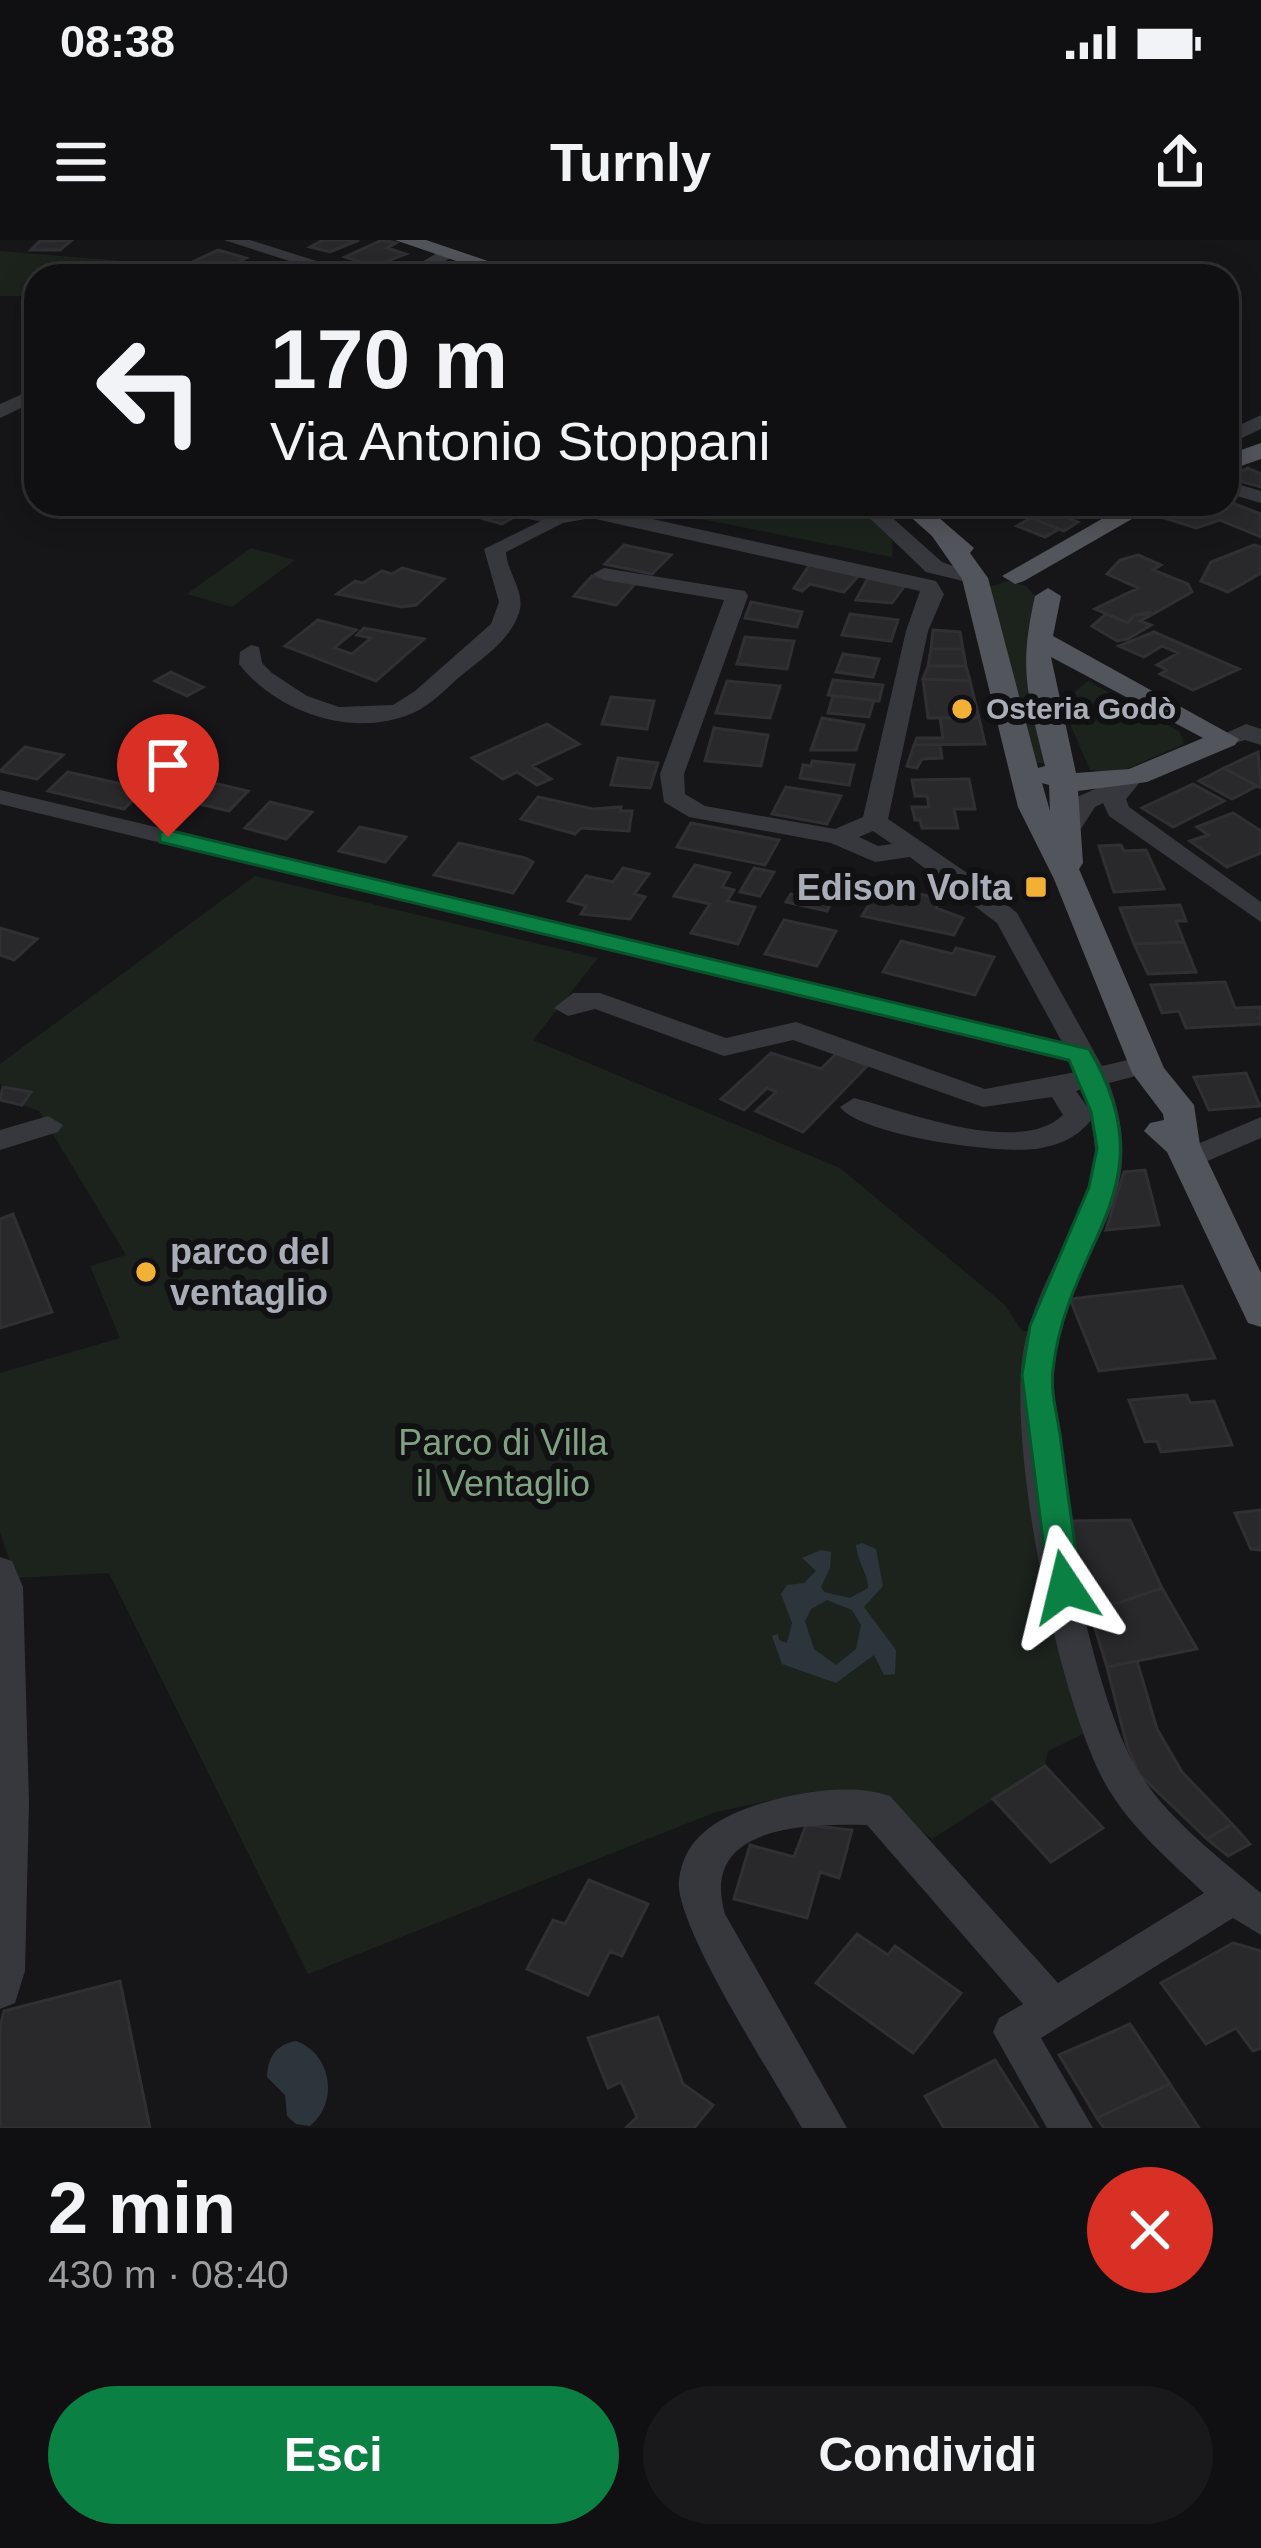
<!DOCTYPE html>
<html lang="it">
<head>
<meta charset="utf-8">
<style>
  body { margin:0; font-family:Helvetica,sans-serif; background:#19191b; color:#f1f3f6; height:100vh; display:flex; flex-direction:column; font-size:45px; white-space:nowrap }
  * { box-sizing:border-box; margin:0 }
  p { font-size:39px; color:#9c9d9f }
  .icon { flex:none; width:66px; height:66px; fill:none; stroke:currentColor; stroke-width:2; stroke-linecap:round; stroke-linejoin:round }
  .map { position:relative; height:1888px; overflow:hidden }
  .side { display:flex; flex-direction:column; background:#101012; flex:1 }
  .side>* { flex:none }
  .guide { position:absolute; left:24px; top:24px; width:1215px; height:252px; border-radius:36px; box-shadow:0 6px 30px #0003,0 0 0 3px #303032; background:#101012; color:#f1f3f6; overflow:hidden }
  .pin { position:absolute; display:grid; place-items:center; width:102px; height:102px; color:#fff; margin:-123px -51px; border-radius:50% 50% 50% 0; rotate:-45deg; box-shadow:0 0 12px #0007 }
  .pin .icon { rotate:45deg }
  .me { position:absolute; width:132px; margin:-66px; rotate:350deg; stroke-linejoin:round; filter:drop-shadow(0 0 9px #0008) }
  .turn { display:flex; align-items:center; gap:42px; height:252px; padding:0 48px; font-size:54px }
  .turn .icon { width:156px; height:156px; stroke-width:2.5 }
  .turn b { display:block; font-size:84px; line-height:102px }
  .round { display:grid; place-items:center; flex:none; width:126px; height:126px; border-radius:63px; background:#19191b }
  .headline { display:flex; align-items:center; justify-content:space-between; height:204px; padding:0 48px }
  h1 { font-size:72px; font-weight:800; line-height:90px }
  .action { display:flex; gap:24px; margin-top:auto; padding:24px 48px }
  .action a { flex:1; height:138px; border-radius:72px; background:#0b8043; color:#fff; font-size:48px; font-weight:800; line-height:138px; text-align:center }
  .action a+a { background:#19191b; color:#f1f3f6 }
  .status { display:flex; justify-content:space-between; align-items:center; height:84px; padding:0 60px; background:#101012; direction:ltr }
  .status svg { height:33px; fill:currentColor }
  header { display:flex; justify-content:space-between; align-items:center; height:156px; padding:0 48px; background:#101012; font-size:54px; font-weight:800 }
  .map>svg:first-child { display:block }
  .green { fill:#1c231d }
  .water { fill:#2c353c; fill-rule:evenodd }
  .building { fill:#29292c; stroke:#303034; stroke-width:3 }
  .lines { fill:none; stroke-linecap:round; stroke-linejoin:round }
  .minor { fill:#37383d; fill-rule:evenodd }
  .major { fill:#53555c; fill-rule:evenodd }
  .route { fill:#0b8043; stroke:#07532c; stroke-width:3 }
  .poi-dot { fill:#f2b134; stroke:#111113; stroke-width:4.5 }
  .labels { text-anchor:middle; stroke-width:12; stroke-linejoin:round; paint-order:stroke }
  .far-poi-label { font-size:30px; font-weight:bold; fill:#a8adb8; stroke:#111113; text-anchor:start }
  .poi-label { font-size:36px; font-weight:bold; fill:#a8adb8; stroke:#111113; text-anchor:end }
  .park-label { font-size:36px; fill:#7fa381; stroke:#111113 }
</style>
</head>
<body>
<div class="status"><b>08:38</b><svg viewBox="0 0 49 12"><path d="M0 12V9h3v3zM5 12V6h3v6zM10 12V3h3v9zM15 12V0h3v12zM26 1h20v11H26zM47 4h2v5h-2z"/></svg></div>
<header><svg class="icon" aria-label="menu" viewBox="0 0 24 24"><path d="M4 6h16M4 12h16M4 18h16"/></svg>Turnly<svg class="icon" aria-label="share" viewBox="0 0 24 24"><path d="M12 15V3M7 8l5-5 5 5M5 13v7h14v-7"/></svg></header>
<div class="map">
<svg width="1261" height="1888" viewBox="0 0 1261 1888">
  <rect width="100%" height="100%" fill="#161618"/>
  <!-- green -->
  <path class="green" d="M0,11L135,22L185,36H36V56H0Z
    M693,264H874C888,276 894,299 892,317L656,270Z
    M251,308L295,320L232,367L187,354Z
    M1008,341L1026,346L1035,356L1045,523H1033L989,347Z
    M1088,441L1180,492L1184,504L1117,533L1090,530L1061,463Z
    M255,636L598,718L533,800L840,928L1005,1065L1021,1090L1031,1093L1093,1489L1048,1511L1045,1526L932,1599L880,1560L815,1551L716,1572L308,1734L109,1333L15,1338L0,1292V1133L120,1098L90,1026L126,1015L39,871L22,865L30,853L0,844V824Z"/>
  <!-- water -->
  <path class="water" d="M862,1303L876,1309L883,1346L864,1367L896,1410L895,1434L884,1435L874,1415L836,1443L782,1424L772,1396L778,1394L779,1400L787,1403L792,1383L781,1354L787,1345L804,1343L816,1331L802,1318L821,1310L831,1312L830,1328L821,1347L824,1352L850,1358L868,1348C869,1336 857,1321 856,1305ZM827,1360L852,1370L861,1385L856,1409L836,1425L814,1409L805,1381L811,1369Z
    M296,1801C332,1814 339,1862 310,1886L296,1884L287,1876L285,1855L267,1837C268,1816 276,1805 296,1801Z"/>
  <!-- building -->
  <path class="building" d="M41,0L49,1L72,0L60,10H31Z
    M323,0H359L330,12L310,7Z
    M382,0L396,3L387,8L406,14L374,26L345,17Z
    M218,10L246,18L219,31L188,24Z
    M264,23L285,28L280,32L290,34L238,36Z
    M1248,228L1261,234V247L1236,240L1233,235Z
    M1227,261L1261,274V297L1220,280L1196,288L1164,278L1190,264Z
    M514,264H529L561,272L545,281L517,275L502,284L484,279Z
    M1039,267L1078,282L1064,291L1031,278Z
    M1031,278L1059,289L1045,297L1017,286Z
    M624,305L671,315L652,334L605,324Z
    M1254,305L1261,307V333L1228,352L1201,341L1211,322Z
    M1138,315L1161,325L1153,330L1188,344L1192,352L1153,374L1134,375L1128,383L1095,369L1138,348L1107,334L1120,320Z
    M811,323L860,334L844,352L810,344L802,351L794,348Z
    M402,328L444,339L416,365L402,367L337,354L355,341L363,343L382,331L392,334Z
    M592,336L635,344L616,365L574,356Z
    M869,336L906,344L892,363L856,360Z
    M751,362L802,372L797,387L745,378Z
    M1149,372L1153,374L1140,381L1151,385L1128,399L1117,401L1092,386L1106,374L1128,383L1134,375Z
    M850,374L898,380L891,401L842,395Z
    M318,380L356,390L334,408L352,414L371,398L357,395L364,388L424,399L376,441L285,406Z
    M933,390L960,392L963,409H931Z
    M1154,392L1239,429L1193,450L1160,434L1167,430L1157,425L1178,413L1162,406L1144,417L1119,406Z
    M745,397L794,401L787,429L737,424Z
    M931,409H963L966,426H928Z
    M843,414L879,419L873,437L836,432Z
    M928,426H966L970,441L923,439Z
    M171,432L203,447L187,456L155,441Z
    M923,439L970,441L979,478H928Z
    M833,440L883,445L879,461L828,455Z
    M727,441L780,446L770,478L716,473Z
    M833,456L874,460L869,477L828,473Z
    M611,457L654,461L647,489L602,484Z
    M822,478L864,485L856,510H811Z
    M940,478H979L985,504L914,505L917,498H943Z
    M547,484L579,504L532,526L551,539L537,545L517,532L503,539L472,518Z
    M714,488L768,495L761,526L705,521Z
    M914,505H940L942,518L922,519L917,528L907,526Z
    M25,507L63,515L37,539L0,531Z
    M1258,512L1261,548L1224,528Z
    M618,518L658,523L650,548L611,545Z
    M812,521L854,525L849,545L800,538L803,525L811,526Z
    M1224,528L1257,546L1232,559L1199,541Z
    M68,532L144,549L124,569L48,551Z
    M171,533L248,551L229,571L152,553Z
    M969,539L975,569H954L958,588H922L920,580H915L912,567H929L927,556H915L912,540Z
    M1193,544L1224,561L1173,587L1142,568Z
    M786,547L841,556L827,584L772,574Z
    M538,557L593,569L621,567L620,571H632L629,591L581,588L575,594L521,579Z
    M270,562L312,572L286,599L245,588Z
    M1233,573L1261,591V613L1227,627L1190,601L1208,595L1197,587Z
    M691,583L779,600L765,625L677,607Z
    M360,587L406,597L385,622L339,611Z
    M459,603L525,618L533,622L513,653L434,635Z
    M1121,605L1124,611L1146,610L1164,649L1114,652L1099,606Z
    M695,625L730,633L722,647L734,650L727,661L755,667L738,704L691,693L710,664L674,656Z
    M623,628L649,634L634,654L645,657L630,679L581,674L586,666L568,661L586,636L613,642Z
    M754,628L774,632L760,656L740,652Z
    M886,637L914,644L910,652L942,659L936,668L963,678L954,695L862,676Z
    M791,654L831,663L827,671L786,662Z
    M1180,665L1186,681H1176L1184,702L1134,704L1120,668Z
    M784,680L836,691L817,726L765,714Z
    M0,688L37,699L14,720L0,715Z
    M901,701L953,714L956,708L994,717L975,755L883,732Z
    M1184,702L1196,732L1148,734L1134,704Z
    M1225,742L1235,768L1261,767V784L1186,788L1179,771L1162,773L1151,745Z
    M771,813L821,829L837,813L867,826L803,892L756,871L776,852L767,848L744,870L721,859Z
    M1246,833L1260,866L1209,870L1194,837Z
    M3,847L31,852L22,865L0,860Z
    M1145,930L1159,985L1106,990L1124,932Z
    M13,974L52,1072L0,1088V979Z
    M1182,1046L1215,1118L1099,1131L1070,1059Z
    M1187,1155L1190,1163L1214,1161L1232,1205L1161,1212L1157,1201L1145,1202L1129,1160Z
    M1261,1270V1310L1251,1309L1235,1273Z
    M1130,1280L1162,1348L1118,1363L1088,1366L1072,1324L1069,1281Z
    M1162,1348L1197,1409L1107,1427L1088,1366L1118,1363Z
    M1137,1421L1157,1489L1182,1532L1232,1584L1207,1599L1140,1535L1127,1506L1107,1427Z
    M1045,1526L1103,1588L1051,1622L993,1559Z
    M1232,1584L1250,1604L1228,1616L1207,1599Z
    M806,1585L852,1590L839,1638L820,1632L807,1678L734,1659L750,1605L794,1617Z
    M589,1640L648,1664L622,1716L610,1711L588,1755L527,1729L553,1680L565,1684Z
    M857,1694L888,1715L895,1706L961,1753L913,1813L816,1743Z
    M1233,1703L1261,1711V1808L1253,1811L1236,1788L1206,1804L1161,1743Z
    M120,1741L150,1888H0V1787L4,1771Z
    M658,1777L683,1844L713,1865L694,1888H626L637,1877L621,1842L608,1848L588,1798Z
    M1130,1784L1170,1844L1097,1878L1059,1815Z
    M995,1820L1038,1888H944L925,1856Z
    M1170,1844L1199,1888H1104L1097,1878Z"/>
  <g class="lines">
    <!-- minor -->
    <path class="minor" d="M224,0H250L364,36H336Z
      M445,8L460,12L421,36H399Z
      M36,148V161L0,178V164Z
      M1261,175V189L1227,205V191Z
      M1227,241L1261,251V263L1227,253Z
      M546,264H584L936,341L944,354L928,391L888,579L979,641L1017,673L1102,826L1145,816L1159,825L1155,831L1109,843C1152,958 1080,999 1058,1102C1038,1191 1089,1442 1133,1522C1161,1574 1217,1616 1261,1653V1695L1233,1678L1041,1798L1093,1888H1047L993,1792L999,1778L1023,1764L867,1585C805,1584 699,1585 725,1674L847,1888H802C776,1842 673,1683 679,1640C684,1598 716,1579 753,1566C792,1553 850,1542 890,1556L1058,1743L1204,1653C1170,1621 1129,1586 1106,1545C1058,1459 1006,1203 1024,1107C1035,1050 1071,999 1090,946L1096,919L1092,879C1078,897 1060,905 1036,909C999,914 862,896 840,867L854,858C905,871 1019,917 1063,875L1052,857L983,867L793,800L724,816L595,769L568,776L554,768L573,753H600L726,798L796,782L985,849L1076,832L1071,822L0,564V550L1062,802L997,683L910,617L875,622L831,603L689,577L664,562L660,534L724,360L604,340L593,334L604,328L745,351L748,356L684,534L685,554L705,566L835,589L863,577L906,391L920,351L591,278L563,283L506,312C507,333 526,352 519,373C510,400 484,417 463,434C447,447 432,465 413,473C354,499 277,473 239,424L240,412L251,405L259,407L262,423L272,433L307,456L339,467L393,465L415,451L491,384L499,362L484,309L561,271ZM873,591L892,604L878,606L859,597ZM1083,849L1091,872L1076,851Z
      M855,264H877L942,322L986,338L975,344L926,332Z
      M1246,484L1261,489V505L1245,500L1225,506L1213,499Z
      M1129,534L1141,541L1126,559L1129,567L1261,662V682L1109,576L1103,563L1095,567L1075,598H1057L1053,593L1077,557Z
      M48,876L63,885L58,892L0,910V890Z
      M1261,877V898L1189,929L1174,919L1179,912Z
      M0,1317L12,1321L23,1347L29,1562L25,1731L15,1763L0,1769Z"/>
    <!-- major -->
    <path class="major" d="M395,0H426L532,36H500Z
      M1261,203V219L1227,231V215Z
      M896,264H923L974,308L970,313L988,338L1038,528L1045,526C1028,454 1018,431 1035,356L1048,348L1061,356L1053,396L1239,499L1235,505L1147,542L1078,551L1083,623L1079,629L1164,828L1194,865L1200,905L1261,1033V1087L1248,1083L1167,912L1144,891L1150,883L1164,880L1163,874L1132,833L1054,639L1018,567L962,339L932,296ZM1051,417L1203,498L1129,529L1076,533ZM1042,543L1049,545L1050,571Z
      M1128,264H1158L1024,341L1015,344L1002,336Z"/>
  </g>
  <!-- route -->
  <path class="route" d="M168,590L1089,809C1171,947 1068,999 1053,1129C1050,1152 1058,1178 1061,1201C1067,1250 1074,1298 1081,1347L1076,1356L1065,1360L1053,1356L1049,1347L1022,1135L1030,1086L1089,947L1097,908L1091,872L1069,820L160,602V592Z"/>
  <!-- markers -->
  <g class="poi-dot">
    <circle cx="962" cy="469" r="12"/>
    <rect x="1024" y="635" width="24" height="24" rx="6"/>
    <circle cx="146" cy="1032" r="12"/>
  </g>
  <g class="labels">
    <!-- far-poi labels -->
    <g class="far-poi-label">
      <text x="986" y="479">Osteria Godò</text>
    </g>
    <!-- poi labels -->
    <g class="poi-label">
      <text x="1012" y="660">Edison Volta</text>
      <text x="170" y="1024" text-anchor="start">parco del<tspan x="170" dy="41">ventaglio</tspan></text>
    </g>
    <!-- park labels -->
    <g class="park-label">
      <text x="503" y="1215">Parco di Villa<tspan x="503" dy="41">il Ventaglio</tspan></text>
    </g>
  </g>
</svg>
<div class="pin" style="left:168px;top:597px;background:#d93025"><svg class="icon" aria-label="arrive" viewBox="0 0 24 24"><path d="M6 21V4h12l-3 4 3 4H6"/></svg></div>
<svg class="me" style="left:1065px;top:1347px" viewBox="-20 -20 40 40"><path d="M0-17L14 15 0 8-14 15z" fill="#0b8043" stroke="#fff" stroke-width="4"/></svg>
<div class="guide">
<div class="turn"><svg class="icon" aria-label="left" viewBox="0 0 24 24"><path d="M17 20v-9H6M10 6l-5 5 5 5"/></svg><div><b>170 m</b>Via Antonio Stoppani</div></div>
</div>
</div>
<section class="side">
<div class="headline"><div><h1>2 min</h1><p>430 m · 08:40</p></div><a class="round" style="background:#d93025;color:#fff"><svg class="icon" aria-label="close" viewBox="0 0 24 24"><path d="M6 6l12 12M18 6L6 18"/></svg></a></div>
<div class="action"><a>Esci</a><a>Condividi</a></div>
</section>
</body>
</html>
